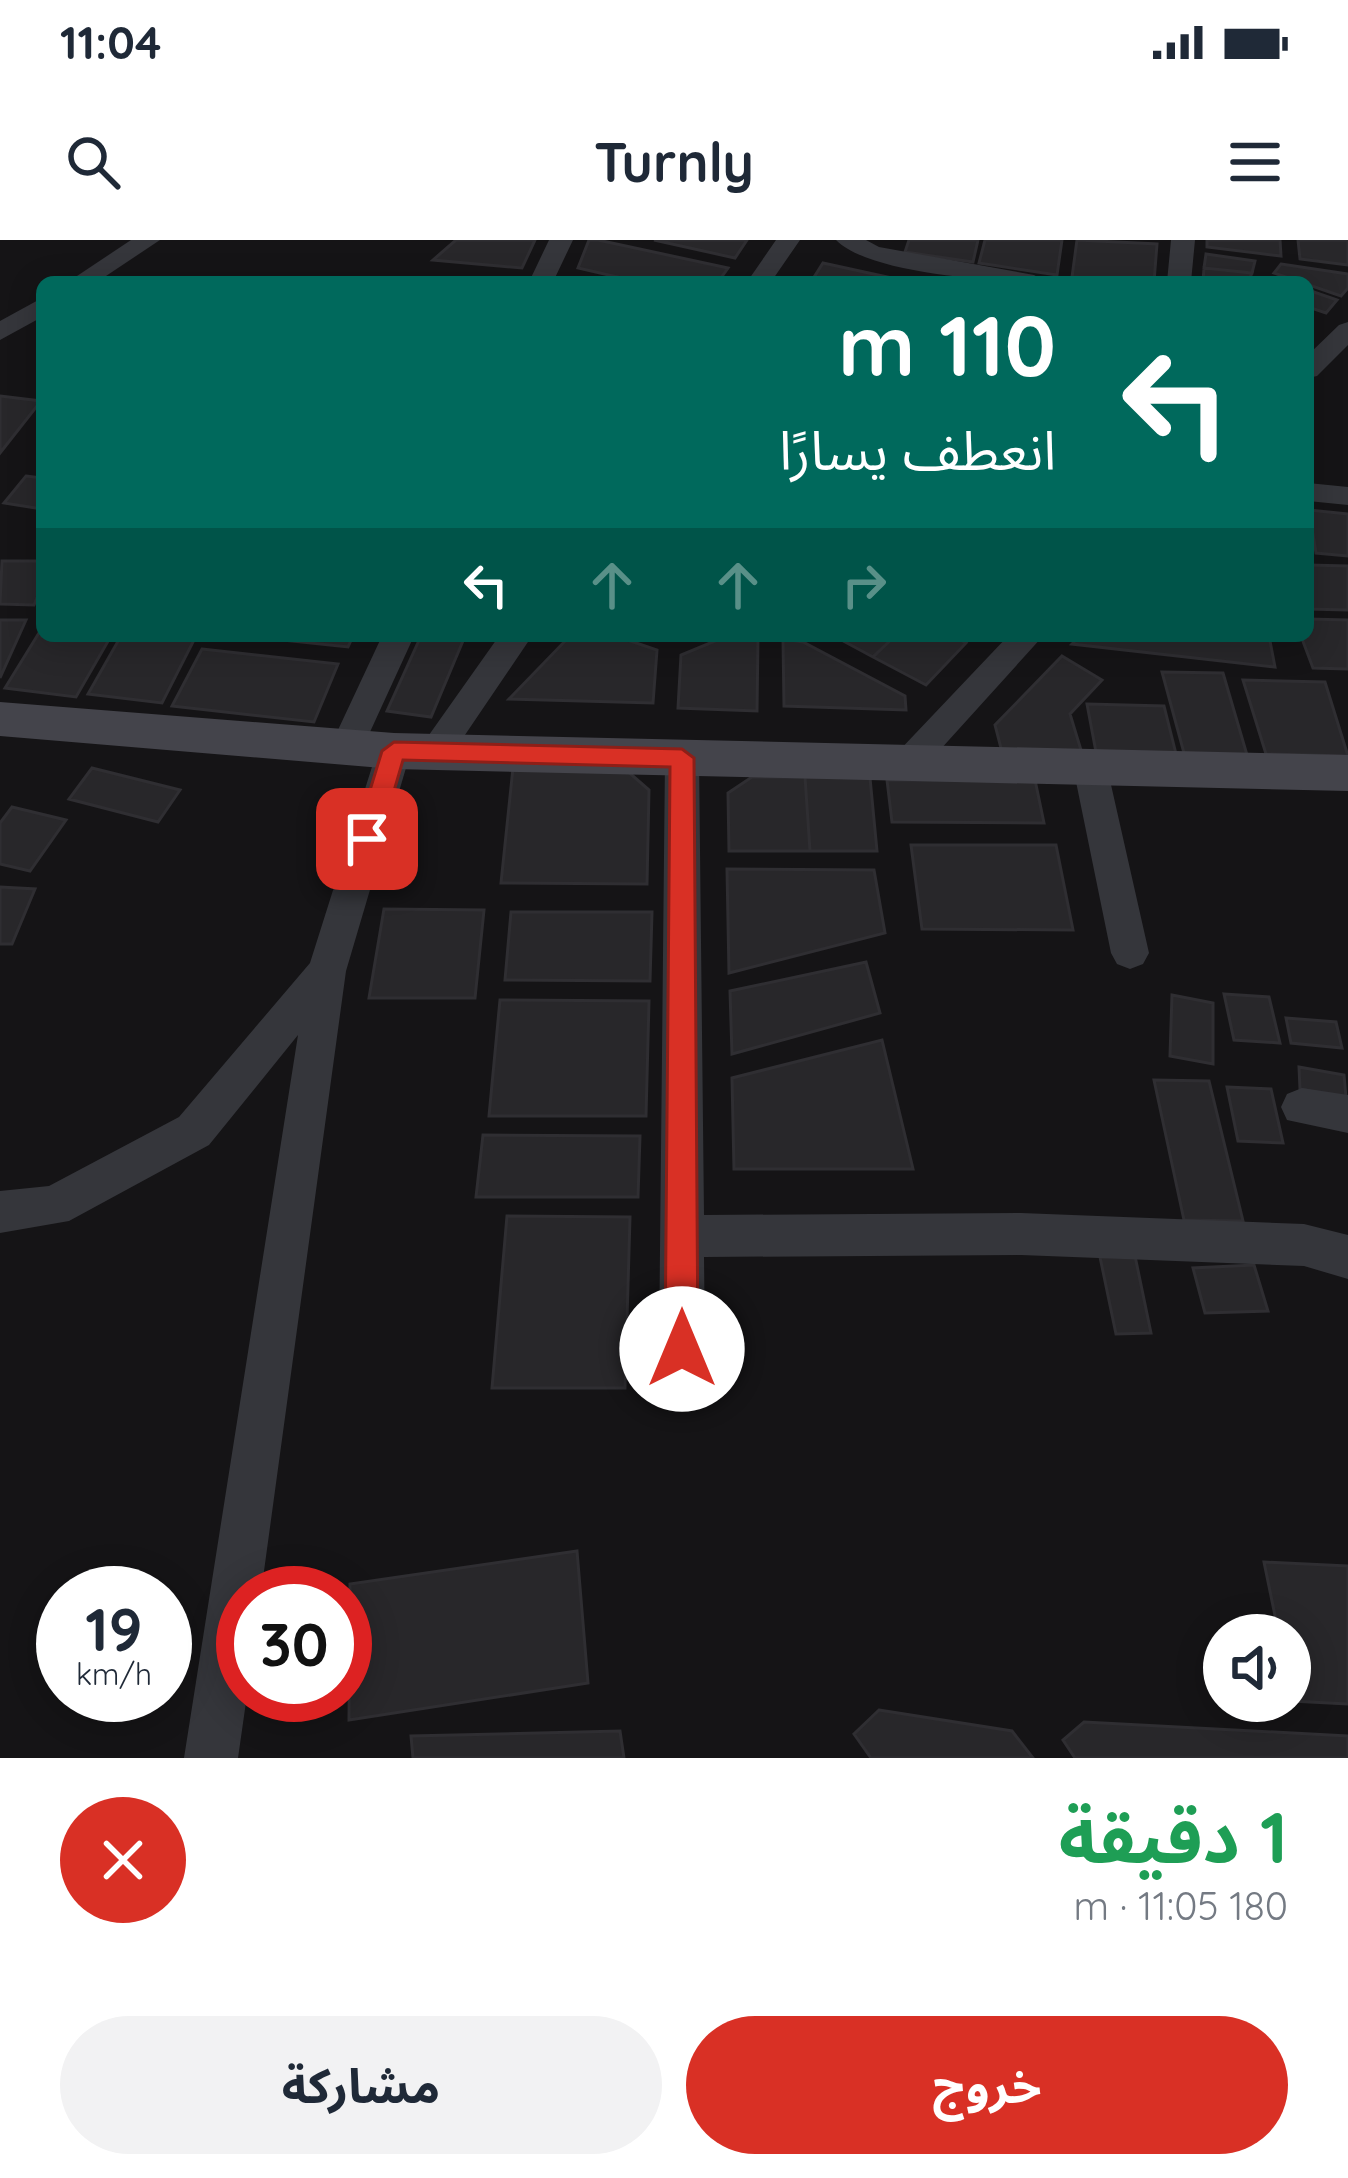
<!DOCTYPE html>
<html lang="ar">
<head>
<meta charset="utf-8">
<style>
  body { margin:0; font-family:Quicksand,"Noto Sans Arabic",sans-serif; background:#f2f2f3; color:#1f2937; direction:rtl; height:100vh; display:flex; flex-direction:column; font-size:45px; white-space:nowrap }
  * { box-sizing:border-box; margin:0 }
  p { font-size:39px; color:#747a83 }
  .icon { flex:none; width:66px; height:66px; fill:none; stroke:currentColor; stroke-width:2; stroke-linecap:round; stroke-linejoin:round }
  .map { position:relative; height:1518px; overflow:hidden; direction:ltr }
  .details { display:flex; flex-direction:column; background:#fff; flex:1 }
  .details>* { flex:none }
  .banner { position:absolute; left:36px; top:36px; width:1278px; height:366px; border-radius:18px; box-shadow:0 6px 30px #0003; direction:rtl; background:#00695c; color:#fff; overflow:hidden }
  .tools { position:absolute; left:1203px; top:1374px; display:grid; gap:24px }
  .tools a { display:grid; place-items:center; width:108px; height:108px; border-radius:50%; background:#fff; box-shadow:0 6px 30px #0003; font-size:60px }
  .speed { position:absolute; left:36px; top:1326px; display:flex; gap:24px; font-size:60px; font-weight:700; text-align:center }
  .speed>* { display:grid; place-content:center; width:156px; height:156px; border-radius:50%; background:#fff; box-shadow:0 6px 30px #0003; line-height:1 }
  .speed small { font-size:30px; font-weight:400 }
  .speed .limit { border:18px solid #d22; background:#fff; color:#111 }
  .pin { position:absolute; display:grid; place-items:center; width:102px; height:102px; color:#fff; margin:-51px; border-radius:24px; box-shadow:0 6px 18px #0006 }
  .me { position:absolute; width:132px; margin:-66px; rotate:0deg; stroke-linejoin:round; filter:drop-shadow(0 0 9px #0008) }
  .turn { display:flex; align-items:center; gap:42px; height:252px; padding:0 60px; font-size:54px }
  .turn .icon { width:156px; height:156px; stroke-width:2.5 }
  .turn b { display:block; font-size:84px; line-height:102px }
  .lanes { display:flex; align-items:center; height:114px; padding:0 60px; background:#0003; justify-content:center; gap:60px; direction:ltr }
  .lanes .off { opacity:.35 }
  .round { display:grid; place-items:center; flex:none; width:126px; height:126px; border-radius:63px; background:#f2f2f3 }
  .headline { display:flex; align-items:center; justify-content:space-between; height:204px; padding:0 60px }
  h1 { font-size:72px; font-weight:700; line-height:90px; color:#1e9e55 }
  .primary-button { display:flex; gap:24px; margin-top:auto; padding:24px 60px }
  .primary-button a { flex:1; height:138px; border-radius:72px; background:#d93025; color:#fff; font-size:48px; font-weight:700; line-height:138px; text-align:center }
  .primary-button a+a { background:#f2f2f3; color:#1f2937 }
  .status { display:flex; justify-content:space-between; align-items:center; height:84px; padding:0 60px; background:#fff; direction:ltr }
  .status svg { height:33px; fill:currentColor }
  header { display:flex; justify-content:space-between; align-items:center; height:156px; padding:0 60px; background:#fff; font-size:54px; font-weight:700 }
  .map>svg:first-child { display:block }
  .building { fill:#28272a; stroke:#2f2e32; stroke-width:3 }
  .lines { fill:none; stroke-linecap:round; stroke-linejoin:round }
  .street { fill:#35363b; fill-rule:evenodd }
  .secondary { fill:#44444b; fill-rule:evenodd }
  .route { fill:#d93025; stroke:#8d1f18; stroke-width:3 }
</style>
</head>
<body>
<div class="status"><b>11:04</b><svg viewBox="0 0 49 12"><path d="M0 12V9h3v3zM5 12V6h3v6zM10 12V3h3v9zM15 12V0h3v12zM26 1h20v11H26zM47 4h2v5h-2z"/></svg></div>
<header><svg class="icon" aria-label="menu" viewBox="0 0 24 24"><path d="M4 6h16M4 12h16M4 18h16"/></svg>Turnly<svg class="icon" aria-label="search" viewBox="0 0 24 24"><circle cx="10" cy="10" r="6"/><path d="M15 15l6 6"/></svg></header>
<div class="map">
<svg width="1348" height="1518" viewBox="0 0 1348 1518">
  <rect width="100%" height="100%" fill="#151416"/>
  <!-- building -->
  <path class="building" d="M456,0H535L522,28L433,20Z
    M589,0H598L728,28L718,42H639L578,28Z
    M654,0H747L735,18Z
    M909,0H978L973,22L905,12Z
    M985,0H1062L1057,35L979,23Z
    M1077,0L1157,4L1154,42L1072,37Z
    M1207,0H1280L1281,16L1207,7Z
    M1298,0H1348V25L1300,19Z
    M1206,14L1255,21L1252,33L1204,28Z
    M823,23L901,40L811,42Z
    M1281,24L1348,34V48L1341,56L1274,33Z
    M1204,28L1252,33L1248,42H1203Z
    M1308,50L1337,60L1326,73L1308,67Z
    M0,156L41,161L0,213Z
    M26,236L42,238V269L4,263Z
    M1309,270L1348,274V316L1316,313Z
    M2,321H42V346L34,365L0,364Z
    M1308,325L1348,326V370L1308,369Z
    M1308,379L1348,380V429L1313,428L1301,396H1308Z
    M0,380H26L0,438Z
    M42,388V396H111L76,457L5,448Z
    M121,396H196L162,463L88,454Z
    M244,396H353L348,407Z
    M421,396H465L431,477L387,471Z
    M570,396H616L657,410L653,463L509,459Z
    M727,396H758L757,471L678,468L681,415Z
    M834,396H895L873,417Z
    M895,396H953L966,403L926,445L873,417Z
    M1080,396H1269L1275,427L1072,404Z
    M783,399L803,402L905,456L906,470L784,466Z
    M202,409L338,424L314,482L172,466Z
    M1062,416L1102,440L1070,474L1081,510L1002,512L995,485Z
    M1162,432L1223,433L1247,515L1184,513Z
    M1243,440L1325,442L1348,516L1266,514Z
    M1087,464L1164,466L1176,514L1096,512Z
    M92,528L180,550L158,582L69,559Z
    M513,528L625,529L649,550L647,644L501,643Z
    M752,537H805L810,611H729L728,553Z
    M805,537L870,538L877,611H810Z
    M887,540H1035L1044,583L892,582Z
    M12,567L66,580L30,631L0,624V583Z
    M911,605H1056L1073,690L922,689Z
    M727,629L874,630L885,693L729,733Z
    M0,647L35,649L12,704H0Z
    M384,669L484,670L475,758H369Z
    M511,672H652L650,741L505,740Z
    M866,722L880,773L732,814L730,751Z
    M1224,754L1269,757L1280,803L1234,800Z
    M1172,755L1213,763V824L1170,816Z
    M500,760L649,761L646,876H489Z
    M1286,778L1336,782L1342,808L1291,803Z
    M882,800L913,929H734L732,838Z
    M1299,827L1344,835L1346,858L1300,849Z
    M1154,840L1209,841L1243,981L1184,980Z
    M1227,847L1271,849L1283,903L1238,901Z
    M483,895L640,896L638,957H476Z
    M507,976L630,977L625,1148H492Z
    M1135,1016L1151,1093L1116,1094L1100,1017Z
    M1254,1025L1268,1071L1205,1073L1193,1028Z
    M577,1311L588,1443L349,1480L350,1344Z
    M1264,1322L1348,1326V1464L1292,1461L1290,1395H1279Z
    M879,1470L1012,1491L1033,1518H871L854,1494Z
    M1084,1482L1348,1496V1518H1075L1063,1500Z
    M620,1491L624,1518H413L411,1496Z"/>
  <g class="lines">
    <!-- street -->
    <path class="street" d="M131,0H160L97,42H68Z
      M549,0H573L553,42H529Z
      M776,0H800L771,42H747Z
      M836,0H866L879,7L1034,35L1046,42C998,42 869,34 836,0Z
      M1171,0H1195L1191,42H1167Z
      M42,58V77L0,100V81Z
      M1348,82V105L1317,136L1308,138V115L1339,85Z
      M1308,243L1348,247V265L1308,261Z
      M382,396H414L359,516L347,520L335,516L330,507Z
      M499,396H532L448,520L436,524L424,520L419,511L424,502Z
      M1008,396H1043L920,532L908,536L896,532L891,523L896,514Z
      M394,498L406,502L411,511L346,731L261,1353H243V1455H247L238,1518H184L298,795L209,905L69,981L0,993V951L49,946L179,877L310,723L377,511L382,502Z
      M682,505L694,509L699,518L704,975L1021,973L1304,984L1348,995V1039L1304,1026L1021,1015L704,1017L705,1109L698,1125L682,1132L666,1125L659,1109L665,518L670,509Z
      M1090,514L1102,518L1107,527L1149,713L1143,724L1130,729L1117,724L1111,713L1073,527L1078,518Z
      M1302,848L1348,855V893L1287,880L1281,867L1287,854Z"/>
    <!-- secondary -->
    <path class="secondary" d="M0,462L394,493L1348,515V551L394,529L0,496Z"/>
  </g>
  <!-- route -->
  <path class="route" d="M394,502L682,509L694,518L698,1109L693,1120L682,1125L670,1120L665,1109L670,527L403,520L380,599L367,609L355,599L382,511Z"/>
</svg>
<div class="tools">
<a><svg class="icon" aria-label="sound" viewBox="0 0 24 24"><path d="M4 9h4l5-4v14l-5-4H4zM17 9q2 3 0 6"/></svg></a>
</div>
<div class="speed"><div>19<small>km/h</small></div><div class="limit">30</div></div>
<div class="pin" style="left:367px;top:599px;background:#d93025"><svg class="icon" aria-label="arrive" viewBox="0 0 24 24"><path d="M6 21V4h12l-3 4 3 4H6"/></svg></div>
<svg class="me" style="left:682px;top:1109px" viewBox="-20 -20 40 40"><circle r="19" fill="#fff"/><path d="M0-13L10 11 0 6-10 11z" fill="#d93025"/></svg>
<div class="banner">
<div class="turn"><svg class="icon" aria-label="left" viewBox="0 0 24 24"><path d="M17 20v-9H6M10 6l-5 5 5 5"/></svg><div><b>110 m</b>انعطف يسارًا</div></div>
<div class="lanes"><svg class="icon" aria-label="left" viewBox="0 0 24 24"><path d="M17 20v-9H6M10 6l-5 5 5 5"/></svg><svg class="icon off" aria-label="ahead" viewBox="0 0 24 24"><path d="M12 20V5M6 11l6-6 6 6"/></svg><svg class="icon off" aria-label="ahead" viewBox="0 0 24 24"><path d="M12 20V5M6 11l6-6 6 6"/></svg><svg class="icon off" aria-label="right" viewBox="0 0 24 24"><path d="M7 20v-9h11M14 6l5 5-5 5"/></svg></div>
</div>
</div>
<section class="details">
<div class="headline"><div><h1>1 دقيقة</h1><p>180 m · 11:05</p></div><a class="round" style="background:#d93025;color:#fff"><svg class="icon" aria-label="close" viewBox="0 0 24 24"><path d="M6 6l12 12M18 6L6 18"/></svg></a></div>
<div class="primary-button"><a>خروج</a><a>مشاركة</a></div>
</section>
</body>
</html>
